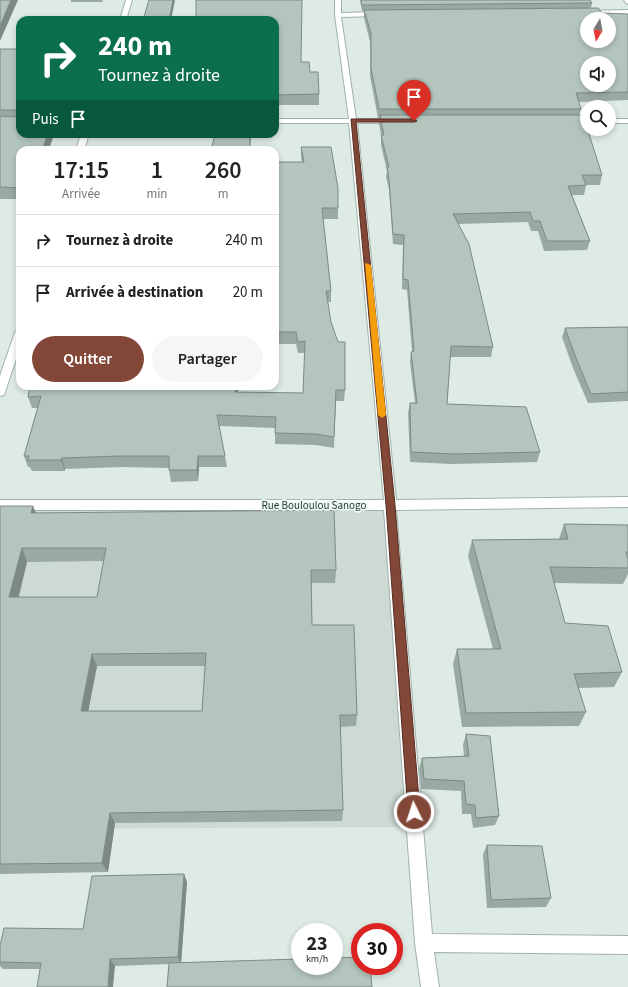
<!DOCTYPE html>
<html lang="fr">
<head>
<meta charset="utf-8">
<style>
  body { margin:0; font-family:"Source Sans 3",sans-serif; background:#f6f6f6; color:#222; height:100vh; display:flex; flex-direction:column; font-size:15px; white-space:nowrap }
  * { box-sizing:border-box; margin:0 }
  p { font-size:13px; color:#767676 }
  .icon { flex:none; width:22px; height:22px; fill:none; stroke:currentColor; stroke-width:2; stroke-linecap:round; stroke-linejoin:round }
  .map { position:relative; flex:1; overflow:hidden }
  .sheet { position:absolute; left:16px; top:146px; width:263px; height:244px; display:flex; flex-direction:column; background:#fff; border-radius:12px; box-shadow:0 2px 6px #0003 }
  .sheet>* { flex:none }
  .hud { position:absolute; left:16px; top:16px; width:263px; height:122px; border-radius:12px; box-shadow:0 2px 6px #0003; background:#0b6e4f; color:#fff; overflow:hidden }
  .needle { width:26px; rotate:190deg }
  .tools { position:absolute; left:580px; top:12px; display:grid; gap:8px }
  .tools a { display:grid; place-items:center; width:36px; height:36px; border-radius:50%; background:#fff; box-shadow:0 2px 6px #0003; font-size:20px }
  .speed { position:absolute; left:291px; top:923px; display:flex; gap:8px; font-size:20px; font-weight:700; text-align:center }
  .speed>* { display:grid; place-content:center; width:52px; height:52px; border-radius:50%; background:#fff; box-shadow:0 2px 6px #0003; line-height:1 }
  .speed small { font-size:10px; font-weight:400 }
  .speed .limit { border:6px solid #d22; background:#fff; color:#111 }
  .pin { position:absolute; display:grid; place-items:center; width:34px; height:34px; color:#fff; margin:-41px -17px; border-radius:50% 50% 50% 0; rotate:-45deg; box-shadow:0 0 4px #0007 }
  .pin .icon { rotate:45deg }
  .me { position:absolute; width:44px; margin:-22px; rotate:356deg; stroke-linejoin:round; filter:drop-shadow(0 0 3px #0008) }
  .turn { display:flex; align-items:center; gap:14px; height:84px; padding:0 16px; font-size:18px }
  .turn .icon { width:52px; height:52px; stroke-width:2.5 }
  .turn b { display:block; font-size:28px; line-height:34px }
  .then { display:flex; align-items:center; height:38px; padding:0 16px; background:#0003; gap:8px; font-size:15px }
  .eta { display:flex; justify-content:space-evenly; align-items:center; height:68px; text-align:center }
  .eta b { font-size:24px; font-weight:600; line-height:28px }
  .action { display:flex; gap:8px; margin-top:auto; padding:8px 16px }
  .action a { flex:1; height:46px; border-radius:24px; background:#824736; color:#fff; font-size:16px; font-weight:600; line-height:46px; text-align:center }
  .action a+a { background:#f6f6f6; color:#222 }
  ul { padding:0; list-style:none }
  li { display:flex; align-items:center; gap:12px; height:52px; padding:0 16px; border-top:1px solid #e0e0e0 }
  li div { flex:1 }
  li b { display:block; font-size:15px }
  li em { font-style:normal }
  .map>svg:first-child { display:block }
  .built { fill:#ccdad3 }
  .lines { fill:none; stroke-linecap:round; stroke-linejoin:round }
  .minor-casing { stroke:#a1b2ab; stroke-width:2 }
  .minor { fill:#fff; fill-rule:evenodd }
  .wall { fill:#9aa9a3; fill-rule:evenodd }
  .shaded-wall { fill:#7d8a84 }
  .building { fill:#b3c5bd; stroke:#7d8a84; fill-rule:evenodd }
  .route { fill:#824736; stroke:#542e23 }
  .slow { fill:#f59e0b }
  .labels { text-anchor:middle; stroke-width:3.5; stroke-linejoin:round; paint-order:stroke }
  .street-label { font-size:11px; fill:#1f3a32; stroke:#eef7f2 }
</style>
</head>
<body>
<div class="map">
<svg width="628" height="987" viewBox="0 0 628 987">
  <rect width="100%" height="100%" fill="#deeae4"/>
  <!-- built -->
  <path class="built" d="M0,505H390L415,827L0,829Z"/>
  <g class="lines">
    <defs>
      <path id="minor" d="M126,0H132L126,20H120Z
        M335,0H341V13L379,12L382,14L379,16L341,17L356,119H396L400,121L396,123H357L396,500L628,497V507L396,510L432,934L628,936V954L434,952L439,987H421L415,943L384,510H0V500H384L349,123H275V119H349L335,15Z
        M624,0H628V4L626,3Z
        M628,10V14L587,15L584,13L587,11Z
        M609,119H628V123H609Z
        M81,134H89L84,150H76Z
        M20,329V347L4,395L0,396V376L15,332Z"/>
    </defs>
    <!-- minor casing -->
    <use href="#minor" class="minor-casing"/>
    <!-- minor -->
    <use href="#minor" class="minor"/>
  </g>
  <!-- wall -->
  <path class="wall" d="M71,0H103L102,2H71Z
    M360,0H590L592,3L591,8L602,13L628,14V100L578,102L581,109L579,115L602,175L600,185H586L584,195H572L590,241L587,250L544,251L538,231H531L528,222L458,224L493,347L491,357H450L447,404L540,452L537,462L451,464L410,462L408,413L410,403H415L410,362L411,352L412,351L407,290L402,289L403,245L393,244L389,189L386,177L387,171L381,145V135L379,124L380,118H378L370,76V42L364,18V11H362Z
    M275,20L301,62L310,72L319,94V105H275Z
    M0,49H20V199H0Z
    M301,147L338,208V219H323L331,291V302H327L345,390L344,401H336L334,448L316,445L275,444V428L219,426L225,456L227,467H199L198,481L171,482L169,470V468L122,467L65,469V471H32L30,467H28L24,456L38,408H32L28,397L238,386L237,392L303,393L305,353H298L296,344H275V162H302L301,157Z
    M628,327V401L588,403L573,368L562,337L565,328Z
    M33,506L36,513L336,570L335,583H311L312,625L357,715L356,726L340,727L343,810L342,821L115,823L108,872L0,874V507ZM104,561L97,597H19L27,562ZM97,666H205L202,711H88Z
    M564,524L628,525V574L623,584L554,583L565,623L622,672L614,687L579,688L586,712L579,726L462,727L453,664L457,649H493L468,556L472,540L559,539Z
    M466,734L499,816L495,825L473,828L471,814H462L461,791L421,789L419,768L422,758L464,756L463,745Z
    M487,845L551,898L546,907L487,908L483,854Z
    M187,882L181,963L169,964L115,966L40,969H3L0,966V946L83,929Z"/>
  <!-- shaded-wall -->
  <path class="shaded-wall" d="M11,0H18L0,41V26Z
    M173,0H175L171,20H169Z
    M48,134H54L49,150H42Z
    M250,134H251L250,150Z
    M236,386H238L237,404L235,392Z
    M198,456L199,467L198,481L197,470Z
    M62,458L65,469V471L61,460Z
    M33,506L38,519L31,513Z
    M22,548L27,562L15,610L9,597Z
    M92,654L97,666L86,723L81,711Z
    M110,813L115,823L108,872L102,863Z
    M184,874L187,882L181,964L178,957Z
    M110,959L115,966L113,987H108Z"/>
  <!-- building -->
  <path class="building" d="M0,0H11L0,26Z
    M149,0H173L169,20H143Z
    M196,0H302L301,62H309L310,72H318L319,94L275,95V20H196Z
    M361,0H590L592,3L362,5Z
    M598,8L602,13L628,14V92L576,93L581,109H379L371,68V33L364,10ZM587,19H609V41H587ZM587,63H609V85H587Z
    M0,49H20V134H48L42,150H20V188L0,187V116L17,117L19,111L17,110H0Z
    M380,115H583L602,175H582L586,185L568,186L590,241H547L540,221H533L530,212L453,214L469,244L493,347L451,346L447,404L526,407L540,452L453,454L411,452L410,403H417L411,352L414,351L408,280L403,279L404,235L393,234L389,180L387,167H389L381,135H384Z
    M215,134H250V150H211Z
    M301,147H331L338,188V208H322L331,291H326L331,322L338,342H345V390H336L334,437L316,434L275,433L276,417L217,415L225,456H198L197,470H169V456H120L62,458L61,460H28L29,456H24L41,396L28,397L30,386H236L235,392L303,393L305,341L298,342L296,332H275V162H304Z
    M628,327V392L591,394L576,358L565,328Z
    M0,506H33L31,513L334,510L336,570H311L312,625H354L357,715H340L343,810L110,813L102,863L0,864ZM22,548H106L97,597H9ZM206,653L202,711H81L92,654Z
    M564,524L628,525V552H626L628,559V568L550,567L565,623L608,626L622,672L574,674L586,712L466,713L457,649H501L472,540L568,539Z
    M466,734L490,736L499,816L476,818L475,805L466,804L464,781L424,779L422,758L469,756Z
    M487,845L542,846L551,898L491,900Z
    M184,874L178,957L110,959L108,987H37L41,963L0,962V946L4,928L83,929L92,876Z
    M360,957V966H370L372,987H167L169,963L300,959V966H334V958Z"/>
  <!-- route -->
  <path class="route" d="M351,119H414L417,121L414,122H356L395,505L420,812L419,816L414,817L410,816L408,812L386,505Z"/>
  <!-- slow -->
  <path class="slow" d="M365,263L371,265L386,415L382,418L378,415Z"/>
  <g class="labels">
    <!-- street labels -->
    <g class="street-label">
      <text x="314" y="509">Rue Bouloulou Sanogo</text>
    </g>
  </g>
</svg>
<div class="tools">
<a><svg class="needle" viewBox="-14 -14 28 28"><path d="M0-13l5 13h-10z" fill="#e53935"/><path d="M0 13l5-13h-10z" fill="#767676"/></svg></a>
<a><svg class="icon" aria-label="sound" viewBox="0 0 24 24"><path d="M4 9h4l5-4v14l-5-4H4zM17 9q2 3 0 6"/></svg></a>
<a><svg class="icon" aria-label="search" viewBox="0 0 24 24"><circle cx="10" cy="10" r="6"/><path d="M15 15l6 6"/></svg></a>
</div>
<div class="speed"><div>23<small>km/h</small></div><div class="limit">30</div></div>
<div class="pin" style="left:414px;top:121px;background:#d93025"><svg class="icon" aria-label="arrive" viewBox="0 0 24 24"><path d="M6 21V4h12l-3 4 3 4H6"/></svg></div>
<svg class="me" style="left:414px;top:812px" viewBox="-20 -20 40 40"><circle r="17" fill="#824736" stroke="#fff" stroke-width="3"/><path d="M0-11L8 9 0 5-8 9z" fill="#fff"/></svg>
<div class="hud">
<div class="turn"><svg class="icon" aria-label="right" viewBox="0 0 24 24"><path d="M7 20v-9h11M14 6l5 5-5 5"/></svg><div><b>240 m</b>Tournez à droite</div></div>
<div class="then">Puis<svg class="icon" aria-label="arrive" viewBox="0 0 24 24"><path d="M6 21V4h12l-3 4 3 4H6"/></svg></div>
</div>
<section class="sheet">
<div class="eta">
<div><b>17:15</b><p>Arrivée</p></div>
<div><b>1</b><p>min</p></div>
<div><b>260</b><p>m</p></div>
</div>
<ul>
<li><svg class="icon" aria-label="right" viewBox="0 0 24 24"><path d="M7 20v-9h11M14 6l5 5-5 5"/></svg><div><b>Tournez à droite</b></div><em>240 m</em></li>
<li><svg class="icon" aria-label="arrive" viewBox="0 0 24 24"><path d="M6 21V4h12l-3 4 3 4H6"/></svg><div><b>Arrivée à destination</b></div><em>20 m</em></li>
</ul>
<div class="action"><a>Quitter</a><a>Partager</a></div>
</section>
</div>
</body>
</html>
